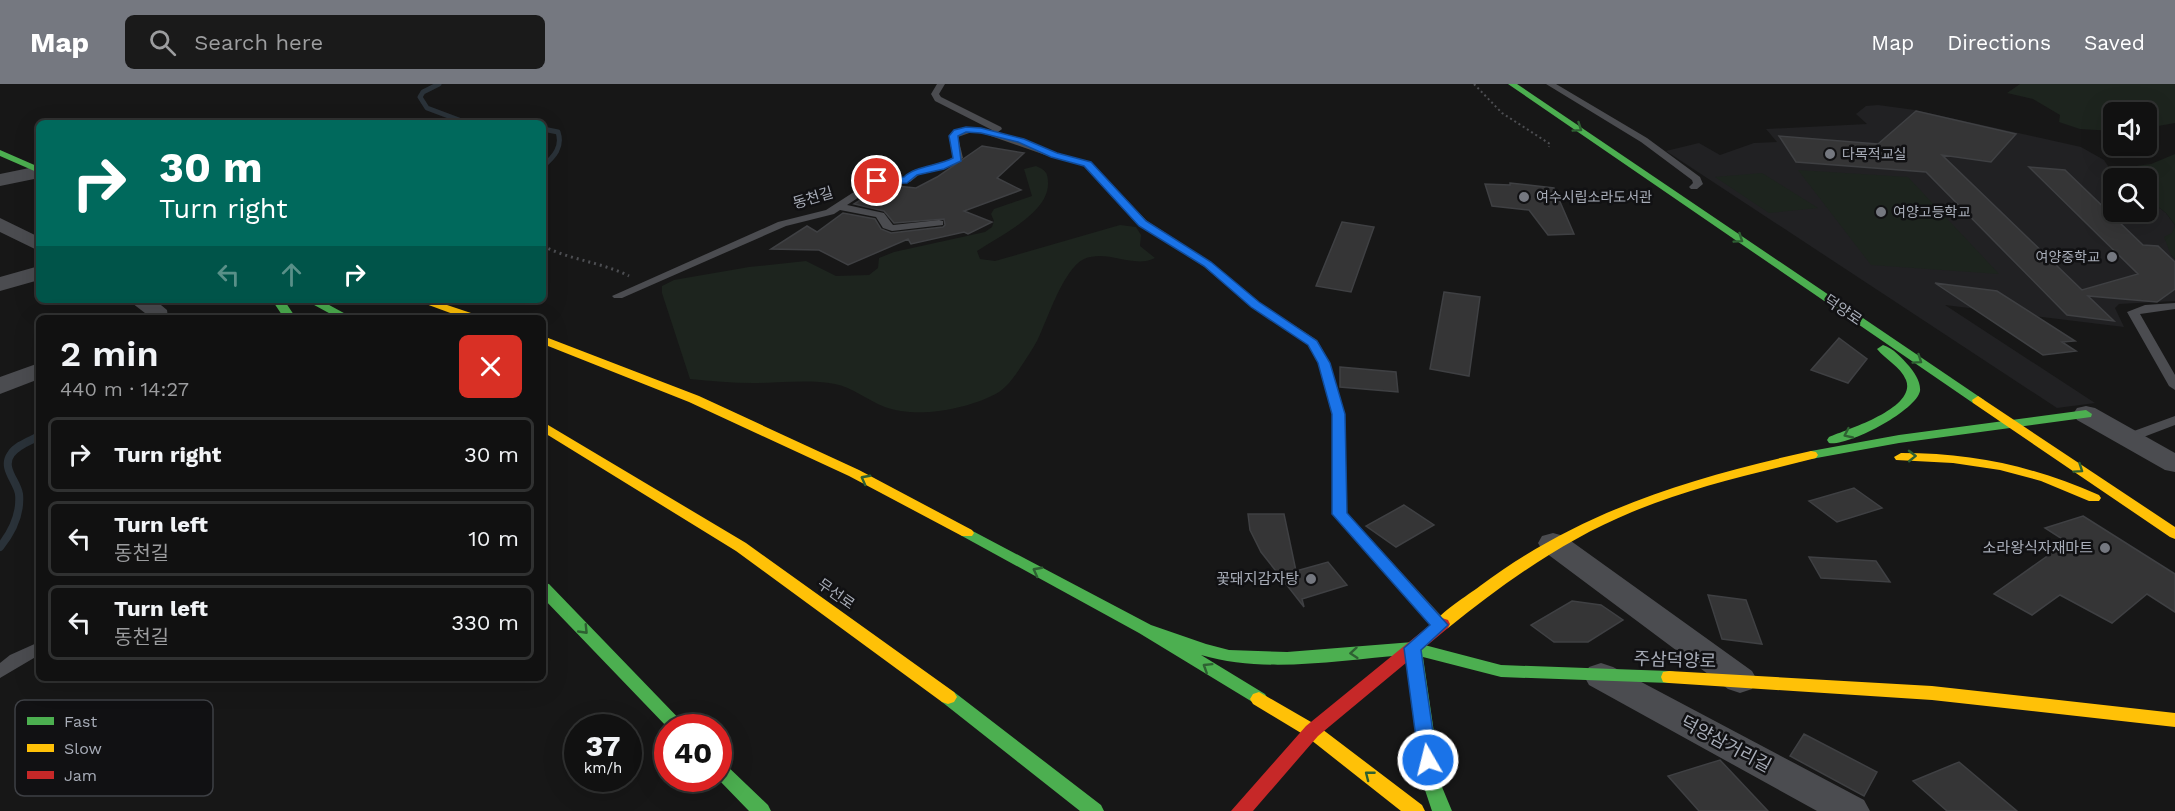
<!DOCTYPE html>
<html lang="en">
<head>
<meta charset="utf-8">
<style>
  body { margin:0; font-family:"Work Sans","Noto Sans KR",sans-serif; background:#1a1a1a; color:#f1f3f6; height:100vh; display:flex; flex-direction:column; font-size:22px; white-space:nowrap }
  * { box-sizing:border-box; margin:0 }
  p { font-size:20px; color:#9c9d9f }
  .icon { flex:none; width:33px; height:33px; fill:none; stroke:currentColor; stroke-width:2; stroke-linecap:round; stroke-linejoin:round }
  .map { position:relative; flex:1; overflow:hidden }
  .details { position:absolute; left:36px; top:231px; width:510px; height:366px; display:flex; flex-direction:column; background:#111; border-radius:9px; box-shadow:0 6px 24px #0002,0 0 0 2px #303131 }
  .details>* { flex:none }
  .banner { position:absolute; left:36px; top:36px; width:510px; height:183px; border-radius:9px; box-shadow:0 6px 24px #0002,0 0 0 2px #303131; background:#00695c; color:#fff; overflow:hidden }
  .tools { position:absolute; left:2103px; top:18px; display:grid; gap:12px }
  .tools a { display:grid; place-items:center; width:54px; height:54px; border-radius:9px; background:#111; box-shadow:0 6px 24px #0002,0 0 0 2px #303131; font-size:30px }
  .speed { position:absolute; left:564px; top:630px; display:flex; gap:12px; font-size:30px; font-weight:700; text-align:center }
  .speed>* { display:grid; place-content:center; width:78px; height:78px; border-radius:50%; background:#111; box-shadow:0 6px 24px #0002,0 0 0 2px #303131; line-height:1 }
  .speed small { font-size:15px; font-weight:400 }
  .speed .limit { border:9px solid #d22; background:#fff; color:#111 }
  .pin { position:absolute; display:grid; place-items:center; width:51px; height:51px; color:#fff; margin:-26px; border:3px solid #fff; border-radius:50%; box-shadow:0 2px 6px #0007 }
  .me { position:absolute; width:66px; margin:-33px; rotate:352deg; stroke-linejoin:round; filter:drop-shadow(0 0 4px #0008) }
  .turn { display:flex; align-items:center; gap:21px; height:126px; padding:0 24px; font-size:27px }
  .turn .icon { width:78px; height:78px; stroke-width:2.5 }
  .turn b { display:block; font-size:42px; line-height:51px }
  .lanes { display:flex; align-items:center; height:57px; padding:0 24px; background:#0003; justify-content:center; gap:30px; direction:ltr }
  .lanes .off { opacity:.35 }
  .round { display:grid; place-items:center; flex:none; width:63px; height:63px; border-radius:9px; background:#1a1a1a }
  .head { display:flex; align-items:center; justify-content:space-between; height:102px; padding:0 24px }
  h1 { font-size:36px; font-weight:600; line-height:45px }
  ul { padding:0; list-style:none }
  li { display:flex; align-items:center; gap:18px; height:75px; margin:0 12px 9px; padding:0 12px; border:3px solid #303131; border-radius:9px }
  li div { flex:1 }
  li b { display:block; font-size:22px }
  li em { font-style:normal }
  header { display:flex; align-items:center; gap:36px; box-sizing:border-box; height:84px; padding:0 30px; background:#757880; color:#fff }
  header strong { font-size:28px }
  nav { display:flex; gap:33px; margin-inline-start:auto; font-size:21px }
  .search { width:420px; height:54px; background:#1a1a1a; display:flex; align-items:center; gap:15px; box-sizing:border-box; padding:0 21px; border-radius:9px; color:#9c9d9f; font-size:22px }
  .map>svg:first-child { display:block }
  .built { fill:#212123 }
  .green { fill:#1d241e }
  .lines { fill:none; stroke-linecap:round; stroke-linejoin:round }
  .stream-far1 { stroke:#2a3239; stroke-width:5 }
  .stream { stroke:#2a3239; stroke-width:8 }
  .building { fill:#353536; stroke:#3f4043; stroke-width:1.5 }
  .path-far1 { stroke:#4d4e52; stroke-width:2; stroke-dasharray:2 3; stroke-linecap:butt }
  .path { stroke:#4d4e52; stroke-width:3; stroke-dasharray:2 4; stroke-linecap:butt }
  .lane { fill:#4b4c50; fill-rule:evenodd }
  .street { fill:#4b4c50; fill-rule:evenodd }
  .fast { fill:#4caf50; fill-rule:evenodd }
  .slow { fill:#ffc107; fill-rule:evenodd }
  .jam { fill:#c62828; fill-rule:evenodd }
  .oneway { stroke:#2e6032 }
  .route { fill:#1a73e8; stroke:#114b97; stroke-width:1.5 }
  .poi-dot { fill:#757880; stroke:#111113; stroke-width:2 }
  .labels { text-anchor:middle; stroke-width:5; stroke-linejoin:round; paint-order:stroke }
  .far-poi-label { font-size:14px; fill:#a8adb8; stroke:#111113; text-anchor:start }
  .street-label { font-size:15px; fill:#a8adb8; stroke:#111113 }
  .poi-label { font-size:15px; fill:#a8adb8; stroke:#111113; text-anchor:end }
  .near-street-label { font-size:18px; fill:#a8adb8; stroke:#111113 }
  .key { fill:#111113; stroke:#3e4045; stroke-width:1.5 }
  .key-label { font-size:16px; fill:#a8adb8 }
</style>
</head>
<body>
<header>
<strong>Map</strong>
<div class="search"><svg class="icon" aria-label="search" viewBox="0 0 24 24"><circle cx="10" cy="10" r="6"/><path d="M15 15l6 6"/></svg>Search here</div>
<nav><a>Map</a><a>Directions</a><a>Saved</a></nav>
</header>
<div class="map">
<svg width="2175" height="727" viewBox="0 0 2175 727">
  <rect width="100%" height="100%" fill="#171717"/>
  <!-- built -->
  <path class="built" d="M1878,21L1915,26L2081,63L2104,76L2108,82L2107,86L2116,94H2114V128H2146L2147,114L2166,129L2175,141L2171,171L2175,175V217L2119,220L2115,224L2124,243L1945,221L2095,319L2057,324L1666,67L1699,59L1720,71L1754,59L1777,58L1766,45L1867,40L1856,30L1866,22Z"/>
  <!-- green -->
  <path class="green" d="M2020,0H2175V39L2147,44L2146,28H2114L2113,47L2080,45L2059,38L2060,31L2033,15L2007,9Z
    M2175,70V175L2171,171L2164,153L2172,149L2175,141L2166,129L2147,114L2146,94H2116L2107,86L2151,80Z
    M1036,82C1045,86 1048,88 1048,99C1049,129 999,152 977,167L980,175L995,177L1120,141L1136,143L1141,151L1140,162L1155,174C1133,185 1108,165 1084,175C1063,185 1047,237 1037,257C1032,266 1026,275 1020,284C1015,292 1007,303 999,308C970,325 917,335 885,323C867,316 854,304 835,300C808,295 781,299 753,299C732,299 711,297 690,295L662,209V202L674,196L749,183L806,177L836,192L869,191L878,184L879,174L894,168L985,148L992,143L994,137L991,130L994,125L1032,112L1024,85Z
    M1798,86L1908,93L1999,190L1871,181Z
    M1762,89L1818,124L1769,129L1715,93Z"/>
  <g class="lines">
    <!-- stream-far1 -->
    <path class="stream-far1" d="M439,0L423,8L420,13L427,24L467,39
      M543,45L558,48C563,63 554,73 543,82"/>
    <!-- stream -->
    <path class="stream" d="M0,463C12,448 21,430 19,410C17,397 1,384 11,370C17,361 30,357 39,352"/>
  </g>
  <!-- building -->
  <path class="building" d="M1916,27L2016,50L1991,78L1942,71L2082,206L2138,190L2029,83L2065,86L2143,161L2158,162L2175,178V205L2157,218L2088,212L2114,237L2067,231L1926,88L1796,78L1779,52L1878,60Z
    M982,62L1024,69L997,94L1021,106L964,127L992,138L968,150L964,148L911,160L908,155L848,181L819,166L771,165L807,142L817,148L843,129L875,135L881,145L891,149L943,143L945,141L944,135L894,139L884,127L854,120L865,113L886,115L897,102L916,104L937,93Z
    M1510,99L1554,104L1574,150L1548,151L1529,126L1492,122L1485,100L1510,101Z
    M1342,138L1374,143L1351,208L1316,202Z
    M1935,199L1997,207L2075,257L2062,258L2076,267L2043,271Z
    M1444,208L1480,213L1469,292L1430,285Z
    M1839,254L1867,275L1848,299L1811,286Z
    M1340,283L1396,288L1398,308L1340,303Z
    M1854,404L1882,424L1837,438L1809,417Z
    M1404,421L1434,441L1396,463L1366,442Z
    M1248,430H1284L1296,487L1328,478L1347,501L1302,515L1304,523L1261,468L1250,446Z
    M2083,432L2175,490V528L2147,510L2112,539L2060,511L2032,531L1994,510L2067,458L2045,444Z
    M1809,473L1876,477L1890,498L1821,494Z
    M1708,511L1746,516L1762,560L1722,555Z
    M1572,517L1601,521L1623,536L1588,558H1554L1531,541Z
    M1804,650L1877,688L1864,712L1790,672Z
    M1720,676L1768,727H1699L1668,692Z
    M1959,678L2017,727H1947L1913,697Z"/>
  <g class="lines">
    <!-- path-far1 -->
    <path class="path-far1" d="M1474,0L1502,29L1550,60L1549,63"/>
    <!-- path -->
    <path class="path" d="M543,162C570,176 601,178 629,192"/>
    <!-- lane -->
    <path class="lane" d="M937,0H945L939,10L941,13L1001,43L1002,45L998,48L1054,68L1090,78L1147,137L1211,178L1259,218L1317,256L1330,279L1344,330L1347,429L1446,537L1448,541L1446,545L1440,547L1434,545L1333,430L1332,330L1318,279L1308,261L1251,222L1203,182L1139,141L1084,82L1048,72L985,50L972,48L958,53L963,74L949,82L920,90L910,98L879,100L847,121L884,129L893,141L939,136L943,137V141L892,147L883,144L876,133L840,126L834,130L786,142L622,214H614L612,212L778,138L826,126L874,95L904,93L914,86L949,76L953,73L949,52C962,40 978,43 994,47L935,17L931,10Z
      M1546,0H1556L1647,54L1700,93L1703,100L1697,105H1691L1689,103L1693,99L1692,96L1641,58Z
      M2175,219V225L2140,230L2175,291V306L2169,302L2127,228L2145,221Z
      M2175,332V341L2133,357L2128,358L2121,354L2123,351Z
      M39,558V571L0,594V579L10,571Z"/>
    <!-- street -->
    <path class="street" d="M39,82V94L0,102V90Z
      M0,134L39,153V167L0,148Z
      M39,182V196L0,207V193Z
      M128,216H155L167,226L168,234H144L145,229Z
      M39,279V295L0,310V293Z
      M2086,322L2095,324L2175,369V388L2165,386L2077,336L2073,330L2077,324Z
      M1553,449L1564,452L1752,587L1757,596L1752,605L1740,609L1728,605L1542,466L1538,459L1542,452Z
      M1601,579L1613,583L1864,716L1870,727H1817L1589,601L1584,592L1589,583Z"/>
    <!-- fast -->
    <path class="fast" d="M1508,0H1517L1984,316L1983,319H1973Z
      M0,66L39,83V89L0,72Z
      M272,216H284L296,234H284Z
      M305,216H320L353,234H338Z
      M1883,261C1893,264 1902,274 1909,282C1914,288 1921,298 1920,307C1916,327 1847,363 1829,359L1827,356L1829,353C1849,345 1917,324 1906,296C1900,282 1886,276 1877,265Z
      M2086,326L2092,330L2091,333L1899,359L1811,375L1804,371L1811,367L1899,351Z
      M967,444L1151,541L1206,560L1229,566L1287,568L1413,558L1501,581L1669,587L1675,588L1677,593L1675,598L1669,599L1501,593L1423,573L1442,703L1452,727H1432L1424,703L1406,571C1339,576 1266,590 1201,571L1265,610L1268,615L1265,620L1259,622L1139,549L962,452L960,449L962,446Z
      M543,499L549,500L688,644H668L543,514Z
      M948,606L954,608L1101,721L1104,727H1080L942,618L939,613L942,608Z
      M718,677L724,679L768,721L771,727H749L717,694H718Z"/>
    <!-- slow -->
    <path class="slow" d="M415,216H432L480,232L482,234H464Z
      M543,252L699,312L859,386L972,446L974,449L972,452H962L849,392L689,318L543,260Z
      M1978,312L2175,443V455L2170,453L1973,319L1972,316Z
      M543,338L746,459L954,608L957,613L954,618L948,620L942,618L736,467L543,348Z
      M1811,367L1816,368L1818,371L1816,374C1754,390 1692,403 1632,428C1564,456 1505,498 1448,544L1442,546L1436,544L1434,540C1441,527 1467,512 1480,502C1580,427 1690,394 1811,367Z
      M1901,369C1974,369 2032,382 2099,411L2101,414L2099,417H2089L2041,397L2000,386L1953,379L1896,376L1894,373Z
      M1669,587L1932,602L2175,629V643L1932,616L1669,599L1663,598L1661,593L1663,588Z
      M1259,608L1318,642L1422,721L1425,727H1401L1306,652L1253,620L1250,615L1253,610Z"/>
    <!-- jam -->
    <path class="jam" d="M1442,534L1448,536L1450,540L1448,544L1318,652L1253,727H1231L1306,642L1436,536Z"/>
  </g>
  <!-- one-way arrows -->
  <defs><path id="oneway-chevron" d="M-2-3.5L2.5 0L-2 3.5" fill="none" stroke-width="1.6" stroke-linecap="round" stroke-linejoin="round" transform="scale(1.5)"/></defs>
  <g class="oneway">
    <use href="#oneway-chevron" transform="translate(1578 44) rotate(34)"/>
    <use href="#oneway-chevron" transform="translate(1739 155) rotate(34)"/>
    <use href="#oneway-chevron" transform="translate(1918 276) rotate(34)"/>
    <use href="#oneway-chevron" transform="translate(1848 350) rotate(155)"/>
    <use href="#oneway-chevron" transform="translate(1912 372) rotate(-1)"/>
    <use href="#oneway-chevron" transform="translate(2079 385) rotate(34)"/>
    <use href="#oneway-chevron" transform="translate(865 395) rotate(-152)"/>
    <use href="#oneway-chevron" transform="translate(1037 487) rotate(-152)"/>
    <use href="#oneway-chevron" transform="translate(584 546) rotate(46)"/>
    <use href="#oneway-chevron" transform="translate(1354 569) rotate(175)"/>
    <use href="#oneway-chevron" transform="translate(1207 583) rotate(-148)"/>
    <use href="#oneway-chevron" transform="translate(1369 691) rotate(-142)"/>
  </g>
  <!-- route -->
  <path class="route" d="M966,43L981,44L1024,55L1057,69L1091,78L1146,137L1211,178L1259,218L1317,257L1330,279L1345,330L1347,429L1448,541L1421,566L1437,676L1435,682L1428,684L1422,682L1419,676L1404,564L1430,541L1332,430V330L1318,279L1308,261L1251,223L1204,182L1139,142L1084,82L1051,73L1018,58L981,49L966,48L958,52L961,77L944,85L917,91L907,99L877,100L872,97L877,94L904,93C915,82 938,82 953,74L949,52L954,46Z"/>
  <!-- markers -->
  <g class="poi-dot">
    <circle cx="1830" cy="70" r="6"/>
    <circle cx="1524" cy="113" r="6"/>
    <circle cx="1881" cy="128" r="6"/>
    <circle cx="2112" cy="173" r="6"/>
    <circle cx="2105" cy="464" r="6"/>
    <circle cx="1311" cy="495" r="6"/>
  </g>
  <g class="labels">
    <!-- far-poi labels -->
    <g class="far-poi-label">
      <text x="1842" y="75">다목적교실</text>
      <text x="1536" y="118">여수시립소라도서관</text>
      <text x="1893" y="133">여양고등학교</text>
      <text x="2100" y="178" text-anchor="end">여양중학교</text>
    </g>
    <!-- street labels -->
    <g class="street-label">
      <text transform="translate(813 114) rotate(-17)" y="5">동천길</text>
      <text transform="translate(1843 226) rotate(34)" y="5">덕양로</text>
      <text transform="translate(836 510) rotate(35)" y="5">무선로</text>
    </g>
    <!-- poi labels -->
    <g class="poi-label">
      <text x="2093" y="469">소라왕식자재마트</text>
      <text x="1299" y="500">꽃돼지감자탕</text>
    </g>
    <!-- near-street labels -->
    <g class="near-street-label">
      <text transform="translate(1675 576) rotate(2)" y="6">주삼덕양로</text>
      <text transform="translate(1726 660) rotate(28)" y="6">덕양삼거리길</text>
    </g>
  </g>
  <!-- legend -->
  <rect x="15" y="616" width="198" height="96" rx="9" class="key"/>
  <rect x="27" y="633" width="27" height="8" fill="#4caf50"/>
  <rect x="27" y="660" width="27" height="8" fill="#ffc107"/>
  <rect x="27" y="687" width="27" height="8" fill="#c62828"/>
  <g class="key-label">
    <text x="64" y="643">Fast</text>
    <text x="64" y="670">Slow</text>
    <text x="64" y="697">Jam</text>
  </g>
</svg>
<div class="tools">
<a><svg class="icon" aria-label="sound" viewBox="0 0 24 24"><path d="M4 9h4l5-4v14l-5-4H4zM17 9q2 3 0 6"/></svg></a>
<a><svg class="icon" aria-label="search" viewBox="0 0 24 24"><circle cx="10" cy="10" r="6"/><path d="M15 15l6 6"/></svg></a>
</div>
<div class="speed"><div>37<small>km/h</small></div><div class="limit">40</div></div>
<div class="pin" style="left:877px;top:97px;background:#d93025"><svg class="icon" aria-label="arrive" viewBox="0 0 24 24"><path d="M6 21V4h12l-3 4 3 4H6"/></svg></div>
<svg class="me" style="left:1428px;top:676px" viewBox="-20 -20 40 40"><circle r="17" fill="#1a73e8" stroke="#fff" stroke-width="3"/><path d="M0-11L8 9 0 5-8 9z" fill="#fff"/></svg>
<div class="banner">
<div class="turn"><svg class="icon" aria-label="right" viewBox="0 0 24 24"><path d="M7 20v-9h11M14 6l5 5-5 5"/></svg><div><b>30 m</b>Turn right</div></div>
<div class="lanes"><svg class="icon off" aria-label="left" viewBox="0 0 24 24"><path d="M17 20v-9H6M10 6l-5 5 5 5"/></svg><svg class="icon off" aria-label="ahead" viewBox="0 0 24 24"><path d="M12 20V5M6 11l6-6 6 6"/></svg><svg class="icon" aria-label="right" viewBox="0 0 24 24"><path d="M7 20v-9h11M14 6l5 5-5 5"/></svg></div>
</div>
<section class="details">
<div class="head"><div><h1>2 min</h1><p>440 m · 14:27</p></div><a class="round" style="background:#d93025;color:#fff"><svg class="icon" aria-label="close" viewBox="0 0 24 24"><path d="M6 6l12 12M18 6L6 18"/></svg></a></div>
<ul>
<li><svg class="icon" aria-label="right" viewBox="0 0 24 24"><path d="M7 20v-9h11M14 6l5 5-5 5"/></svg><div><b>Turn right</b></div><em>30 m</em></li>
<li><svg class="icon" aria-label="left" viewBox="0 0 24 24"><path d="M17 20v-9H6M10 6l-5 5 5 5"/></svg><div><b>Turn left</b><p>동천길</p></div><em>10 m</em></li>
<li><svg class="icon" aria-label="left" viewBox="0 0 24 24"><path d="M17 20v-9H6M10 6l-5 5 5 5"/></svg><div><b>Turn left</b><p>동천길</p></div><em>330 m</em></li>
</ul>
</section>
</div>
</body>
</html>
